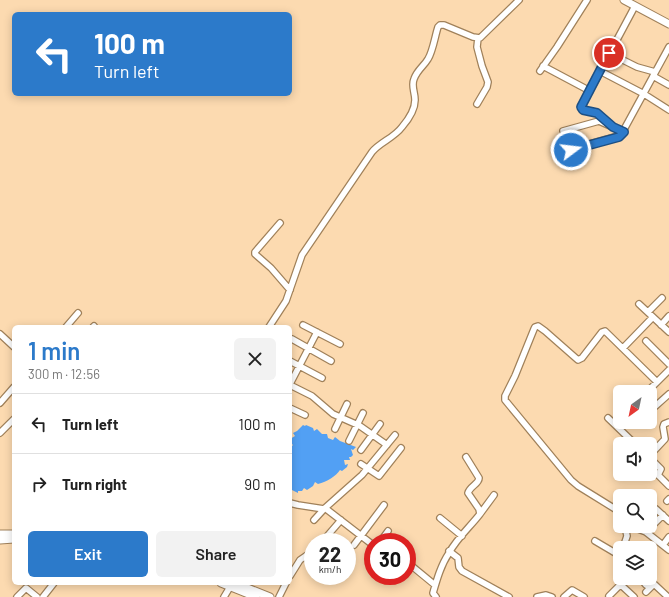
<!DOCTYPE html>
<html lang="en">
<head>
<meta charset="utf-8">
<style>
  body { margin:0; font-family:Barlow,sans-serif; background:#f2f2f2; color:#222; height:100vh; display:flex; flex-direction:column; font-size:15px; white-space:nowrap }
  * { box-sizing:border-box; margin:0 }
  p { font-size:13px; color:#767676 }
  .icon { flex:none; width:22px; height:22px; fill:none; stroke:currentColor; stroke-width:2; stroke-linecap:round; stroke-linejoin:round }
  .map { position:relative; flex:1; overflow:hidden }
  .details { position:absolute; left:12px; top:325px; width:280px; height:260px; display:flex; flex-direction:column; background:#fff; border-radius:6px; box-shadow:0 2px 10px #0003 }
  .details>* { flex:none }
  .guide { position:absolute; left:12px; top:12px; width:280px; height:84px; border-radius:6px; box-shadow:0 2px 10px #0003; background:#2c7aca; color:#fff; overflow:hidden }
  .needle { width:26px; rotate:213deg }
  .buttons { position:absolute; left:613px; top:385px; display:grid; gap:8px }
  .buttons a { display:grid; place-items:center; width:44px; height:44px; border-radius:6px; background:#fff; box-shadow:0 2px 10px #0003; font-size:20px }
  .speed { position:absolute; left:304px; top:533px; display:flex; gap:8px; font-size:20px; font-weight:700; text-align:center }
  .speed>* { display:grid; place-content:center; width:52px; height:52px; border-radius:50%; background:#fff; box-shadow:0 2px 10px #0003; line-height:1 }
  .speed small { font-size:10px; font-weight:400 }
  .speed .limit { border:6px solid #d22; background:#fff; color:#111 }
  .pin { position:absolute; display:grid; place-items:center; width:34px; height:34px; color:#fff; margin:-17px; border:2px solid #fff; border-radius:50%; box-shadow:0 1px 4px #0007 }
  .me { position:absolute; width:44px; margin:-22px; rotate:75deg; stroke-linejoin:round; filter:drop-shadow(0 0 3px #0008) }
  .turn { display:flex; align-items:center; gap:14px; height:84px; padding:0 16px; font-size:18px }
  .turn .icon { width:52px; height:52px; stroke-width:2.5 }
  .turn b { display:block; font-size:28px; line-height:34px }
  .round { display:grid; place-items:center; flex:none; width:42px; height:42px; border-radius:6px; background:#f2f2f2 }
  .headline { display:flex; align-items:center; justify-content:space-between; height:68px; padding:0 16px }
  h1 { font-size:24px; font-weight:600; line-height:30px; color:#2c7aca }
  .button { display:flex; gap:8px; margin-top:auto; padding:8px 16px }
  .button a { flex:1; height:46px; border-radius:6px; background:#2c7aca; color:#fff; font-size:16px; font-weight:600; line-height:46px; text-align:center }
  .button a+a { background:#f2f2f2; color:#222 }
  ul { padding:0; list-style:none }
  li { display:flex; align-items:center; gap:12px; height:60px; padding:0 16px; border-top:1px solid #e0e0e0 }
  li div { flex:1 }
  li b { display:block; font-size:15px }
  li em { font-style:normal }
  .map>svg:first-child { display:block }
  .water { fill:#52a0f4 }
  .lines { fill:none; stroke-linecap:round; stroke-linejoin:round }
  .minor-casing { stroke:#a0815a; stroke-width:8 }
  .major-casing { stroke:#a0815a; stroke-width:9 }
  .minor { stroke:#fff; stroke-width:5.5 }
  .major { stroke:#fff; stroke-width:7 }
  .route-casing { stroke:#1d4f83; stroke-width:10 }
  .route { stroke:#2c7aca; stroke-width:7 }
</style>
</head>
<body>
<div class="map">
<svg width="669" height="597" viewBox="0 0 669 597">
  <rect width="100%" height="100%" fill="#fcdab0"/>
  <!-- water -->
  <path class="water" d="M303,425L305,426L306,425L313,428L314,431L317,429L322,434H327L328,438L333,440L335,437L340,441L356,447L353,450L351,449L353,455L351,457H349L350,460H344L345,465L348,464L347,467L342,471L340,470C336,476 327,482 318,484L315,482L313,486L307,490L304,488L302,491H298V493L290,489V448L293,445L290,442V439L295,436L293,433L297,431Z"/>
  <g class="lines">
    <defs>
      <path id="minor" d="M609,53L637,67L655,72
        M543,66L590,91
        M540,71L557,47L587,0
        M600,71L644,94L669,110
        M653,76L669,85
        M477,104L487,87L488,82L482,66L477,47L478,38
        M613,127L597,113L583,110L581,107L635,6
        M563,131L599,121L624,132
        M571,149L621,135L669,47
        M280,223L255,252V254L271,268L290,290
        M639,304L669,332
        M648,312L662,298
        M303,325L340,344
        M661,325L669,316
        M66,327L78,313
        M93,327L94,326
        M269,327L286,301L302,255L372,152C380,142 394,138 402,127C408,120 415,109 415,100C415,92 411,86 414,79C417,70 424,66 428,59C433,51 435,36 438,27L440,25H444L473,37L480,38L519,0
        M0,334L14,347
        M292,339L331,361
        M646,341L669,364
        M623,348L653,317
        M290,361L322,378
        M290,384L317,332
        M290,385L312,396L333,414L360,426L387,445
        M647,392L669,370
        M0,403L14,387
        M290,408L305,415
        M650,411L669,394
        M608,418L635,444
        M335,429L347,404
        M0,433L14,419
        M349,441L363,413
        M361,450L380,424
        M650,455L665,439L663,427L664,424L669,422
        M650,458L661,469L658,475L669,486
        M361,464L379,476L401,448
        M667,501L669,499
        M290,503L298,505L324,509
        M325,508L373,545
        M656,509L669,521
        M620,512L578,486L571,480L505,400V396L515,376L534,329L535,327L538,326L545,331L578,360L582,358L602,332L605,331L657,382
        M480,514L494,495
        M440,518L462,536
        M314,520L325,508L362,475L395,435
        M634,526L638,529L646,532L669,550
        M646,532L663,515
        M595,541L617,554H620
        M322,542L341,520
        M380,542L388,531
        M354,545L384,505
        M663,545L669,537
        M623,548L627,536L625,526
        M449,551L458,558L459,567L462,571L509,597
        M370,554L373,551
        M407,562L435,585
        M290,576L300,560L313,551
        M640,578L646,585
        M621,585L634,597
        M646,592L654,584L668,597
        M609,596L627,578
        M17,597L26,588L37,597
        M43,597L54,583
        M224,597L230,587
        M279,597L286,583
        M436,597L433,593C437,579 441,565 449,553C457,538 470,527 480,514L479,509L468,493C470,486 479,484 479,478L466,457
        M537,597L546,595L552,597
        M564,597L572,590L584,597"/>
      <path id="major" d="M624,0L669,24
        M0,534H14
        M0,540L14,539
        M221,583L256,597
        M235,583L270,597"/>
    </defs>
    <!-- minor casing -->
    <use href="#minor" class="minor-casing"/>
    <!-- major casing -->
    <use href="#major" class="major-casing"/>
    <!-- minor -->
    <use href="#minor" class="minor"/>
    <!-- major -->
    <use href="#major" class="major"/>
  </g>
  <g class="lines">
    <defs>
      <path id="route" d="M571,150L619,137L624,132L613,127L597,113L583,110L581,107L609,53"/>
    </defs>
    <!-- route casing -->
    <use href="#route" class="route-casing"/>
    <!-- route -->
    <use href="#route" class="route"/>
  </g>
</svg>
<div class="buttons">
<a><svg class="needle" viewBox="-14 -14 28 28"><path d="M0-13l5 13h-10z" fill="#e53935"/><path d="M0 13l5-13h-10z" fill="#767676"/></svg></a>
<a><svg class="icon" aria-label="sound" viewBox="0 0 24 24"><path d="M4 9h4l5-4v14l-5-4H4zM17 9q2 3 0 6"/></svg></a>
<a><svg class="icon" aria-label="search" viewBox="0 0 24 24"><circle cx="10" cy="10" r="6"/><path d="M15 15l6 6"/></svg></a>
<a><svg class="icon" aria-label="layers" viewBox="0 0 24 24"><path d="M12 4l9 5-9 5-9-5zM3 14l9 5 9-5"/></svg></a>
</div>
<div class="speed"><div>22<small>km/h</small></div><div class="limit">30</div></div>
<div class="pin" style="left:609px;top:53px;background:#d93025"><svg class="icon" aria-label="arrive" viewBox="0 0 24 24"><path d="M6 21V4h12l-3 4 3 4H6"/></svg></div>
<svg class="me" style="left:571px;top:150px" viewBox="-20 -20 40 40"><circle r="17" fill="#2c7aca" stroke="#fff" stroke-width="3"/><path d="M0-11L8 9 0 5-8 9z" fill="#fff"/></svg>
<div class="guide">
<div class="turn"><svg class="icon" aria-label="left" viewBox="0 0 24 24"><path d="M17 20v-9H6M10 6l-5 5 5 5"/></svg><div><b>100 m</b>Turn left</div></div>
</div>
<section class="details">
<div class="headline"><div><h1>1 min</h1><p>300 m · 12:56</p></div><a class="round"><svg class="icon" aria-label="close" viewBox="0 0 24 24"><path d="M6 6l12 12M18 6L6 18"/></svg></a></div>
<ul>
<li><svg class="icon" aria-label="left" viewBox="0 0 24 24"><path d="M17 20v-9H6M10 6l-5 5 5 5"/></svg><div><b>Turn left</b></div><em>100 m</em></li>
<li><svg class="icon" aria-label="right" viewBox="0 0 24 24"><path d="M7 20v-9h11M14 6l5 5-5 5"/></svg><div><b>Turn right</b></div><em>90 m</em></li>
</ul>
<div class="button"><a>Exit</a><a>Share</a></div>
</section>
</div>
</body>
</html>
